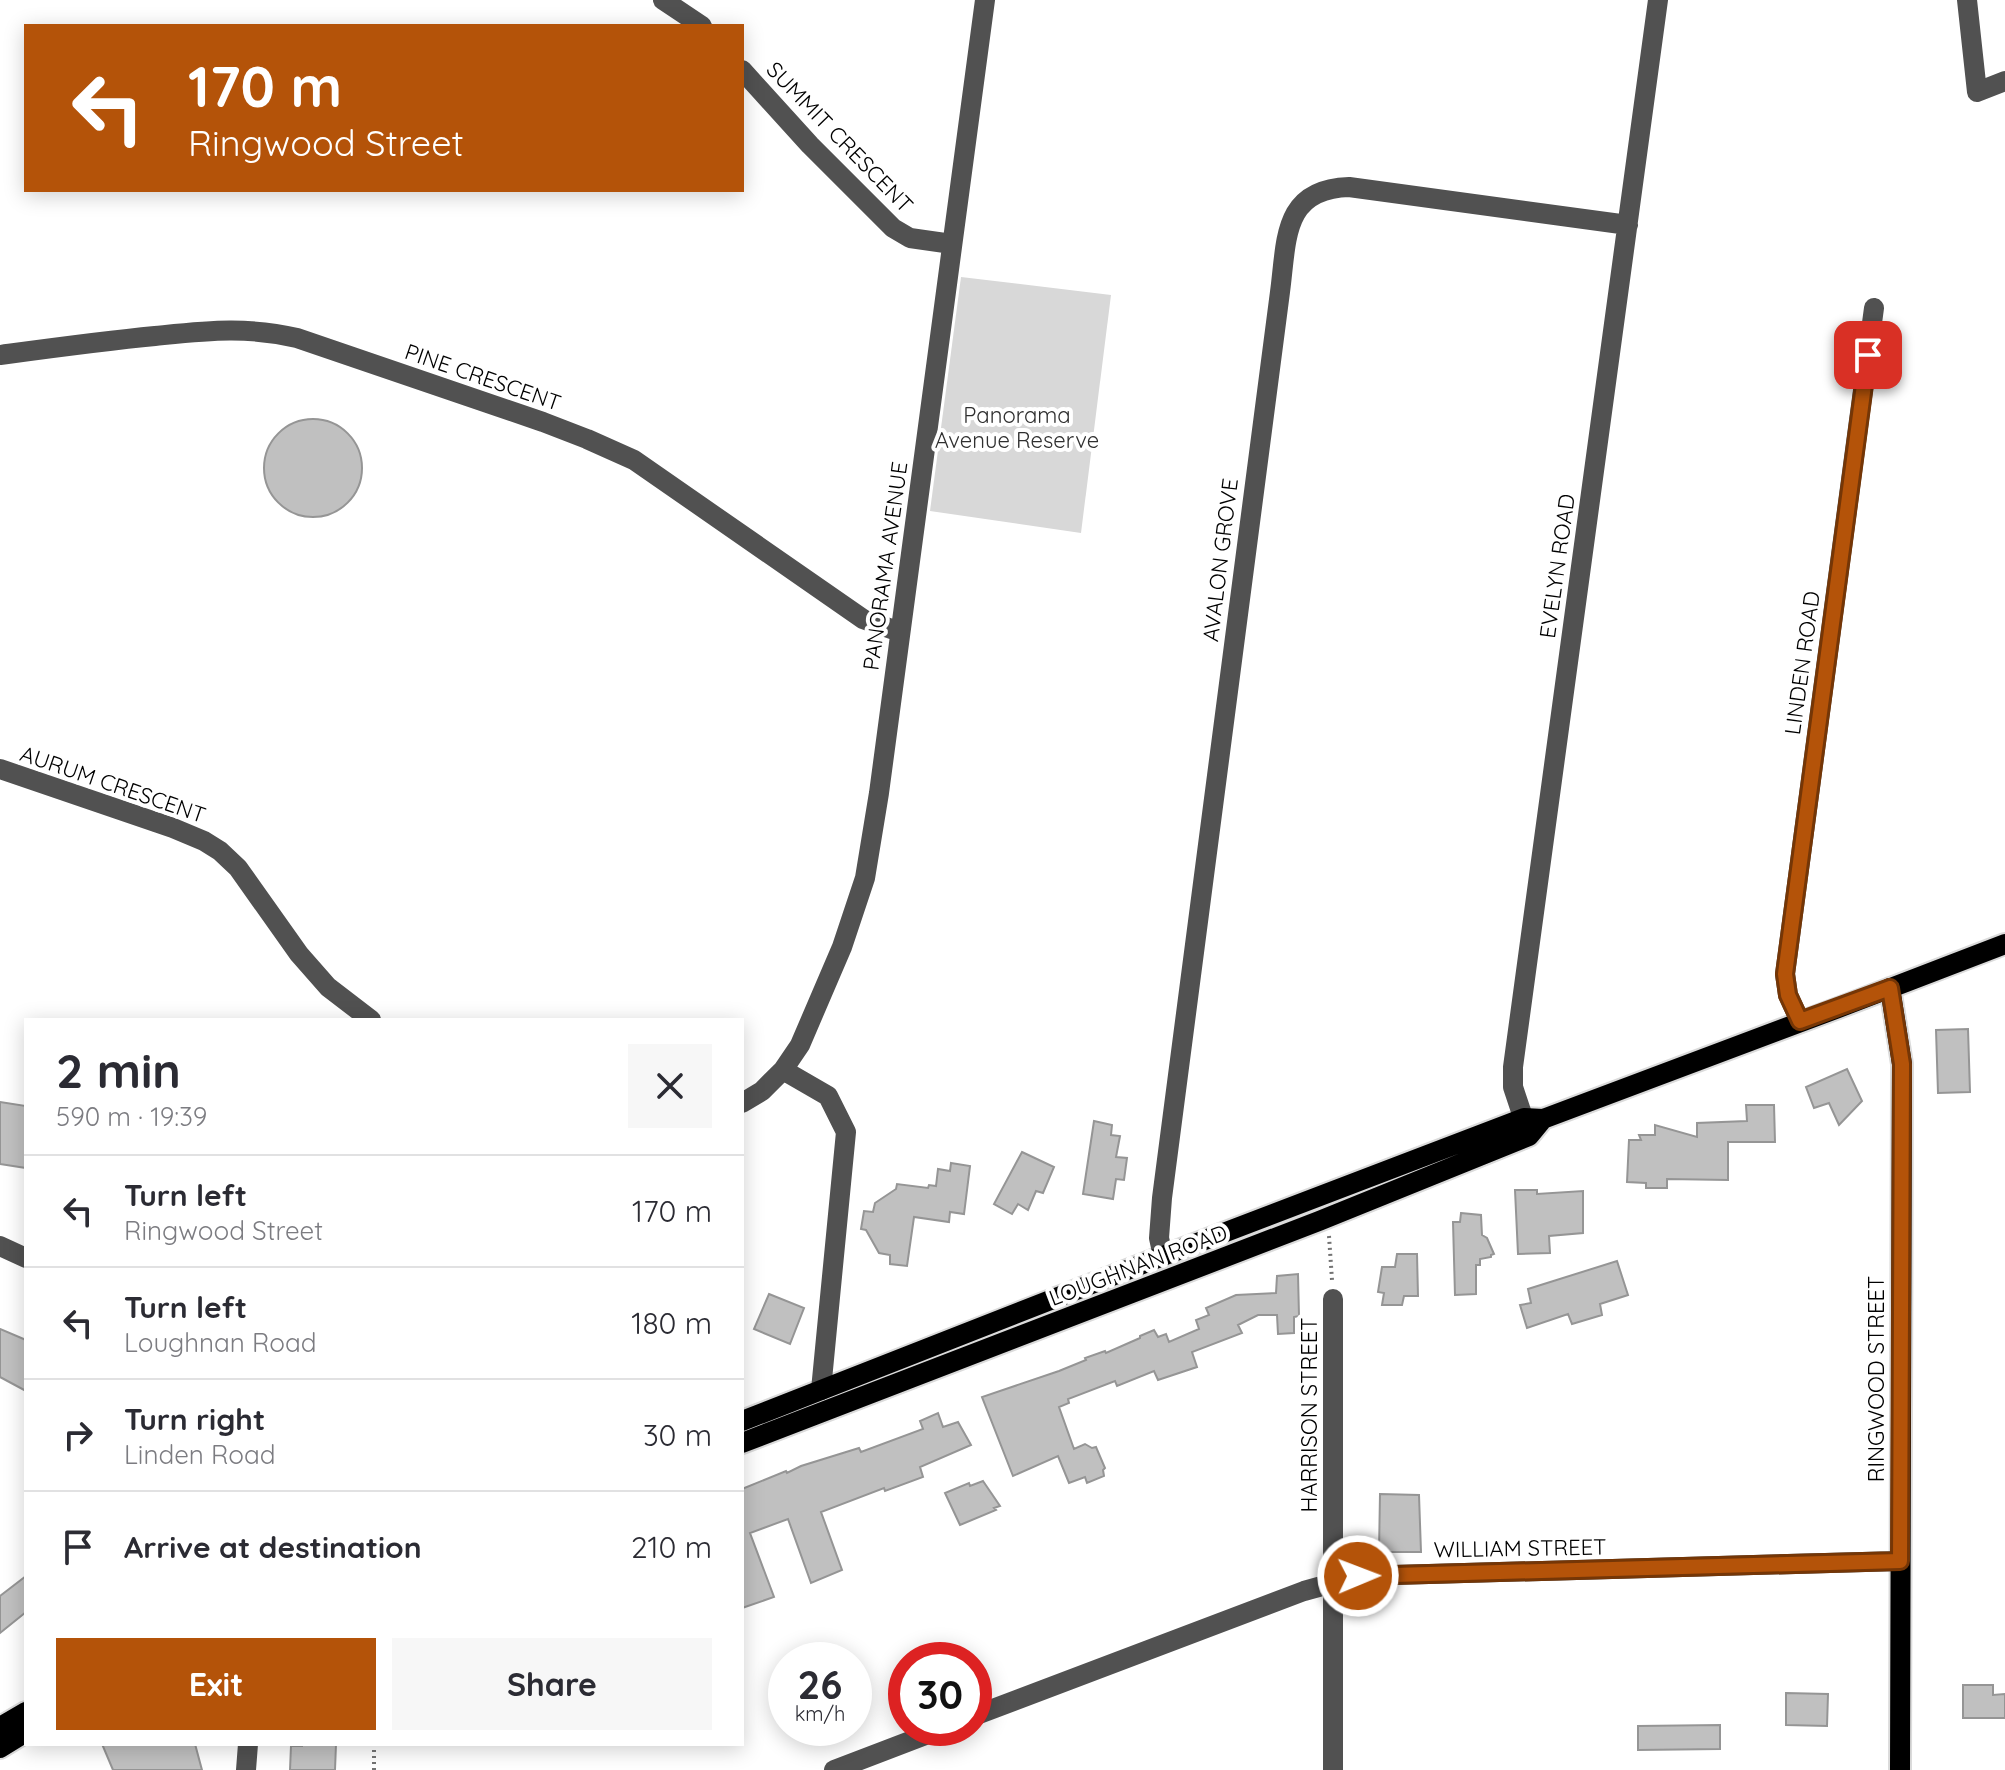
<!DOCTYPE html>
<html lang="en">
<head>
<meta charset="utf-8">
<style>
  body { margin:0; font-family:Quicksand,sans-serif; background:#f7f7f7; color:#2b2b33; height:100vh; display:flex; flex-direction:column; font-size:30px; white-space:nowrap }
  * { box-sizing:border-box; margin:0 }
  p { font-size:26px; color:#7c7c81 }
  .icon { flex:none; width:44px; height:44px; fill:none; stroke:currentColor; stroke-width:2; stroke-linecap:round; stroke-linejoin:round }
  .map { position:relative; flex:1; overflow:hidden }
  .side { position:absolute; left:24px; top:1018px; width:720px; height:728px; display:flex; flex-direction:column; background:#fff; border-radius:0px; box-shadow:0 4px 20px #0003 }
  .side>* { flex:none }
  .hud { position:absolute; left:24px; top:24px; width:720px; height:168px; border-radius:0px; box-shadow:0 4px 20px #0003; background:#b45309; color:#fff; overflow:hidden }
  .speed { position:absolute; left:768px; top:1642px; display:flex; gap:16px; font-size:40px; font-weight:700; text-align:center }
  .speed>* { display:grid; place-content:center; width:104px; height:104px; border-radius:50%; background:#fff; box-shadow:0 4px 20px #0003; line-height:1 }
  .speed small { font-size:20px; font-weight:400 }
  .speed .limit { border:12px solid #d22; background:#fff; color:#111 }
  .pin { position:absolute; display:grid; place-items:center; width:68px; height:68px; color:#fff; margin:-34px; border-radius:16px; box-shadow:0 4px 12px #0006 }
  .me { position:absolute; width:88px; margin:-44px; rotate:89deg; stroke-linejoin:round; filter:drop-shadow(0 0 6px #0008) }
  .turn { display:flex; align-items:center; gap:28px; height:168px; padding:0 32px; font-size:36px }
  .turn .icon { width:104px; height:104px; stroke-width:2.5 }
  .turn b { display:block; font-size:56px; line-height:68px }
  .round { display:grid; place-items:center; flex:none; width:84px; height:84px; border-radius:0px; background:#f7f7f7 }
  .headline { display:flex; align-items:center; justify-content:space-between; height:136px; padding:0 32px }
  h1 { font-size:48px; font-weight:800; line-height:60px }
  .cta { display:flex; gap:16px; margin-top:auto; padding:16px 32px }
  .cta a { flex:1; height:92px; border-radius:0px; background:#b45309; color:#fff; font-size:32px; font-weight:800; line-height:92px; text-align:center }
  .cta a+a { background:#f7f7f7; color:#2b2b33 }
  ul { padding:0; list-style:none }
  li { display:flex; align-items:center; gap:24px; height:112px; padding:0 32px; border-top:2px solid #e1e1e2 }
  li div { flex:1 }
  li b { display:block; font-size:30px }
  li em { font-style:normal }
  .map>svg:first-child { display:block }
  .green { fill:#d8d8d8 }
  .building { fill:#c0c0c0; stroke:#959595; stroke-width:2 }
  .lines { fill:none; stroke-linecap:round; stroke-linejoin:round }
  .major-casing { stroke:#dbdbdb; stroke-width:24 }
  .path { stroke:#737373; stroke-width:4; stroke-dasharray:2 4; stroke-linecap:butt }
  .minor { stroke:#515151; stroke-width:20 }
  .major { stroke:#000; stroke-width:20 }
  .route-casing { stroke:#753606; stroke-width:20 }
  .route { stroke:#b45309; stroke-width:14 }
  .labels { text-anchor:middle; stroke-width:8; stroke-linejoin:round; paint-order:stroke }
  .street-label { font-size:22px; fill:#000; stroke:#fff }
  .park-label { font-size:22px; fill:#2f2f2f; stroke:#fff }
</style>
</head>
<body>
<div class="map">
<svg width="2005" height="1770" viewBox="0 0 2005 1770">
  <rect width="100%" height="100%" fill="#fff"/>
  <!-- green -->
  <path class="green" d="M961,277L1111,295L1081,533L930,511Z"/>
  <!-- building -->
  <path class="building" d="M264 468a49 49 0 1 1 98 0a49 49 0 1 1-98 0Z
    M1968,1029L1970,1092L1938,1093L1936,1030Z
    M1847,1069L1862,1101L1839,1125L1829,1103L1814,1108L1806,1087Z
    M0,1102L26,1106V1168L0,1164Z
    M1746,1105H1774L1775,1142H1728V1180L1667,1179V1188H1646V1183L1627,1182L1629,1140H1641L1639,1135H1655V1125L1697,1137V1123L1747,1121Z
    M1094,1121L1112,1125L1111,1135L1120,1136L1116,1157L1127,1158L1124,1180L1116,1179L1113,1199L1083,1194Z
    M1022,1152L1054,1167L1043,1193L1036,1191L1028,1210L1018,1204L1012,1214L994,1204Z
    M951,1163L970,1166L964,1214L950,1212L949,1222L914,1217L907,1266L890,1264V1255L879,1253L866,1230L861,1229L864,1211L873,1212L875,1203L896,1189L897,1184L928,1188L929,1185L936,1186L938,1169L950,1171Z
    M1515,1190H1537V1194L1583,1191V1233L1549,1236L1550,1253L1518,1254Z
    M1461,1213L1481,1215L1482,1235L1487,1238L1494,1254L1491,1255V1257L1480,1259V1265H1476V1294L1455,1295L1453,1222H1460Z
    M1397,1254H1417L1418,1296H1404L1402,1305H1382L1384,1293L1378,1292L1382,1267H1395Z
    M1617,1261L1628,1295L1600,1304L1602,1315L1572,1324L1568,1314L1527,1328L1520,1305L1531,1303L1528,1289Z
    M1298,1274L1299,1316L1294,1317V1333L1278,1334L1277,1315H1258L1238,1325L1242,1333L1192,1352L1197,1367L1158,1380L1154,1371L1117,1386L1115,1381L1068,1399L1069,1403L1059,1407L1074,1449L1085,1444L1092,1448L1096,1447L1105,1468L1103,1470L1104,1476L1087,1483L1085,1477L1069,1483L1058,1456L1013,1476L982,1397L1059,1371L1086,1360L1085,1358L1105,1351L1106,1353L1140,1338V1336L1154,1330L1158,1337L1166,1334L1169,1342L1199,1329L1196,1320L1209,1315L1206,1308L1236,1295L1276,1293L1277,1276Z
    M769,1294L804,1308L790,1344L754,1329Z
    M0,1329L26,1340V1391L0,1377Z
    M938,1413L943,1427L958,1422L971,1445L920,1467L923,1477L885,1491L884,1488L821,1512L842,1570L811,1583L788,1519L750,1533L774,1597L742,1608V1489L786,1471L787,1473L801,1466L859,1448L861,1452L923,1429L920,1421Z
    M983,1481L1000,1506L994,1508L996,1510L960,1525L945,1493L969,1483L970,1486Z
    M1380,1494L1419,1495L1421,1552H1379Z
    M26,1576V1612L0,1633V1596Z
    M1963,1685H1993V1695L2005,1694V1718H1963Z
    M1786,1693L1828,1694L1827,1726L1786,1725Z
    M1720,1725V1749L1638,1750V1726Z
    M102,1744H195L202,1770H113Z
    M302,1744H336L335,1770H290L291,1746H302Z"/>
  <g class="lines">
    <defs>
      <path id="major" d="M1890,988L1902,1064L1900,1770
        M742,1421L1163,1256L1524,1118L1543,1119L1849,1004L2005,944
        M742,1443L1319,1221L1529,1136L1543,1119
        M0,1727L26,1712
        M0,1748L26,1732"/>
    </defs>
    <!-- major casing -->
    <use href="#major" class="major-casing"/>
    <!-- path -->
    <path class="path" d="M1329,1236L1332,1280
      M374,1744V1770"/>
    <!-- minor -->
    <path class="minor" d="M663,0L702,26
      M1967,0L1977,92L2005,81
      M742,70L810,145L893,228L910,238L952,244
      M0,355C52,348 103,341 155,336C206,331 246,326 297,338L543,422L587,439L634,460L863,619L900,632
      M0,769L173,828L204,841L220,851L238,868L299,954L328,987L371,1020
      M1800,1021L1788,995L1785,974L1874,308
      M783,1070L828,1096L846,1132L821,1390
      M742,1103L762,1091L783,1070L800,1045L842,947L865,878L879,793L985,0
      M1528,1132L1513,1087V1067L1658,0
      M0,1246L26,1258
      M1163,1256L1159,1238L1162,1198L1280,292C1287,240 1282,189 1349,187L1628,225
      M1333,1299V1770
      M974,1716L1304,1591L1358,1576L1900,1561
      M246,1770L248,1744
      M834,1770L944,1728"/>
    <!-- major -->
    <use href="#major" class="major"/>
  </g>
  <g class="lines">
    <defs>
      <path id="route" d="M1358,1576L1900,1561L1902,1064L1890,988L1800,1021L1788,995L1785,974L1868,355"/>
    </defs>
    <!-- route casing -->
    <use href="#route" class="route-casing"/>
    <!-- route -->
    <use href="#route" class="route"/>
  </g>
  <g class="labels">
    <!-- street labels -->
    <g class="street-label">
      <text transform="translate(840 137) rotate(46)" y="8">SUMMIT CRESCENT</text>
      <text transform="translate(483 377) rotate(19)" y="8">PINE CRESCENT</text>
      <text transform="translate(1220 560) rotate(-83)" y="8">AVALON GROVE</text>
      <text transform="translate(885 566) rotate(-82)" y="8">PANORAMA AVENUE</text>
      <text transform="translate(1557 566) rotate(-82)" y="8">EVELYN ROAD</text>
      <text transform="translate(1802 663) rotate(-82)" y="8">LINDEN ROAD</text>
      <text transform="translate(113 784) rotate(19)" y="8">AURUM CRESCENT</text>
      <text transform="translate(1138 1265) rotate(-21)" y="8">LOUGHNAN ROAD</text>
      <text transform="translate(1876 1379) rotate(-90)" y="8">RINGWOOD STREET</text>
      <text transform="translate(1309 1415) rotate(-90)" y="8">HARRISON STREET</text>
      <text transform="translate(1520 1548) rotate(-1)" y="8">WILLIAM STREET</text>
    </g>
    <!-- park labels -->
    <g class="park-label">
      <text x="1017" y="423">Panorama<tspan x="1017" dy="25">Avenue Reserve</tspan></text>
    </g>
  </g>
</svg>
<div class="speed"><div>26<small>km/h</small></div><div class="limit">30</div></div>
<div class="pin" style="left:1868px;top:355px;background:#d93025"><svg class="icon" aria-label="arrive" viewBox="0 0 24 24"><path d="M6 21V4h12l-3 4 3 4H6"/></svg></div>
<svg class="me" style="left:1358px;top:1576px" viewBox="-20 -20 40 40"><circle r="17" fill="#b45309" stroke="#fff" stroke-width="3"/><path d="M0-11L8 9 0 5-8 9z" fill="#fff"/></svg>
<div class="hud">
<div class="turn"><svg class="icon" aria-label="left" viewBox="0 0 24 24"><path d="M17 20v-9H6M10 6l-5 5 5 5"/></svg><div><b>170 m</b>Ringwood Street</div></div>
</div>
<section class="side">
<div class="headline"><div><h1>2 min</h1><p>590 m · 19:39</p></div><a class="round"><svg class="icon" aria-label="close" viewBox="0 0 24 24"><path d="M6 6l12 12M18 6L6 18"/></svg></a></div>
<ul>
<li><svg class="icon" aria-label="left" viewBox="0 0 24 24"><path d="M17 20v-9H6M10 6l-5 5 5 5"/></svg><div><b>Turn left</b><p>Ringwood Street</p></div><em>170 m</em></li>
<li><svg class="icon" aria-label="left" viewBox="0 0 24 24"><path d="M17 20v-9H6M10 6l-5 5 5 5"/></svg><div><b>Turn left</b><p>Loughnan Road</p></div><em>180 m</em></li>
<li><svg class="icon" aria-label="right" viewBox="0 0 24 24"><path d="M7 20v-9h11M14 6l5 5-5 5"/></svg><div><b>Turn right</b><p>Linden Road</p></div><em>30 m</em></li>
<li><svg class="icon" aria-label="arrive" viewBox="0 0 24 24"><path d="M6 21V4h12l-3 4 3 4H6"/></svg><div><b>Arrive at destination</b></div><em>210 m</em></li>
</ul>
<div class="cta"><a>Exit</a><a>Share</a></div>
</section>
</div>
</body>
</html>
